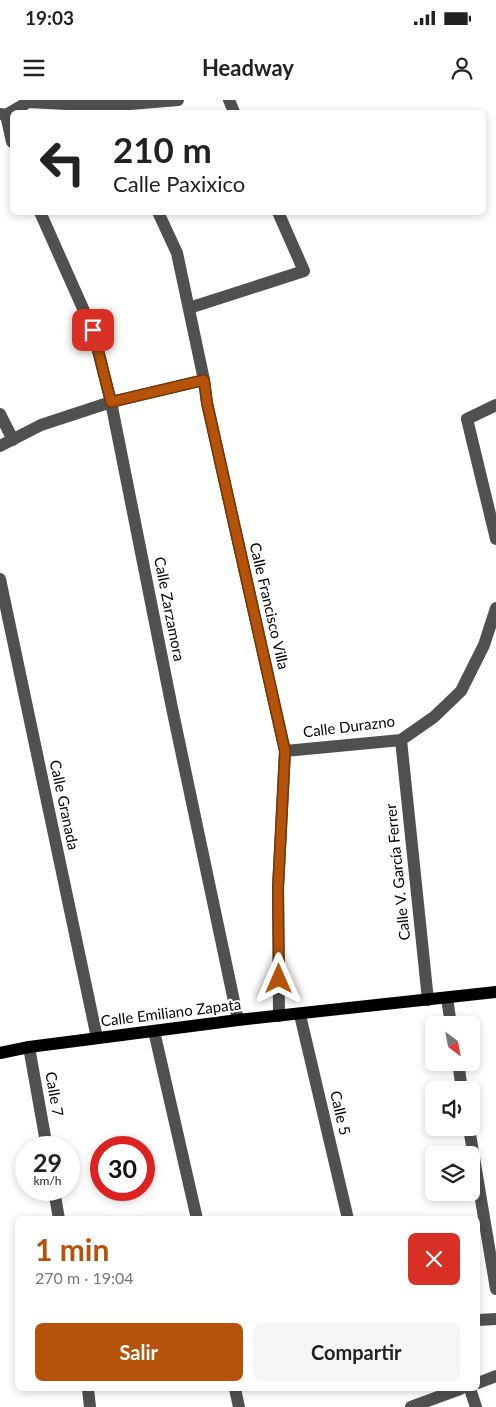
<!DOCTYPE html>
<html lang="es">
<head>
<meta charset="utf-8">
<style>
  body { margin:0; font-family:Lato,sans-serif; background:#f6f6f6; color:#222; height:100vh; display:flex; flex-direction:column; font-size:19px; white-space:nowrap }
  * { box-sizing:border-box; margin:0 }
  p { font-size:16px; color:#767676 }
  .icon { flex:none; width:28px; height:28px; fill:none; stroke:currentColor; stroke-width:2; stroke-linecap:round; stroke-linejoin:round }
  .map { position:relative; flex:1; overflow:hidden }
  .side { position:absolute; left:15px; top:1116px; width:465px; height:175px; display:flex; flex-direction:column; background:#fff; border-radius:8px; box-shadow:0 2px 8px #0003 }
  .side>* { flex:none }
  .guide { position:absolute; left:10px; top:10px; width:476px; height:105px; border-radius:8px; box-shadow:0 2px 8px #0003; background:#fff; color:#222; overflow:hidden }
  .needle { width:32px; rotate:148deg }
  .controls { position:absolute; left:425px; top:916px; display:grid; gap:10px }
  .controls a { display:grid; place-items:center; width:55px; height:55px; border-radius:8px; background:#fff; box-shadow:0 2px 8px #0003; font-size:25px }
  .speed { position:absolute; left:15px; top:1036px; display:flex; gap:10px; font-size:25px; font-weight:700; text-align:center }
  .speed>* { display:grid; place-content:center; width:65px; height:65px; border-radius:50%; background:#fff; box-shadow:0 2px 8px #0003; line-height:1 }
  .speed small { font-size:12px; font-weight:400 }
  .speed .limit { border:8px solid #d22; background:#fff; color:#111 }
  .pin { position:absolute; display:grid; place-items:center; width:42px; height:42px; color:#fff; margin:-21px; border-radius:10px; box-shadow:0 2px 8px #0006 }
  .me { position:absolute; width:55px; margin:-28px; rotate:0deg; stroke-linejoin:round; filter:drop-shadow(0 0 4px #0008) }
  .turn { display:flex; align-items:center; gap:18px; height:105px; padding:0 20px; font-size:22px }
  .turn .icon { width:65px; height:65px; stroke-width:2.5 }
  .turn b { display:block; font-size:35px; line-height:42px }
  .round { display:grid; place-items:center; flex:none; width:52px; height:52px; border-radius:8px; background:#f6f6f6 }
  .summary { display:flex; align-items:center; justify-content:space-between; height:85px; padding:0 20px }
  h1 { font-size:30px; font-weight:700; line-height:38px; color:#b45309 }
  .action { display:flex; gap:10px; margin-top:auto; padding:10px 20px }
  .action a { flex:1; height:58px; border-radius:8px; background:#b45309; color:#fff; font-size:20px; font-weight:700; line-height:58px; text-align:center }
  .action a+a { background:#f6f6f6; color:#222 }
  .status { display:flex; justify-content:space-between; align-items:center; height:35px; padding:0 25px; background:#fff; direction:ltr }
  .status svg { height:14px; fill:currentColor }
  header { display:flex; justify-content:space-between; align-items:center; height:65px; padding:0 20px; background:#fff; font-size:22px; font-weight:700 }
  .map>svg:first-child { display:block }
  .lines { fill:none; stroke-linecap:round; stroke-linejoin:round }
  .minor { stroke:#505050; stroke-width:12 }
  .major { stroke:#000; stroke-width:12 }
  .route-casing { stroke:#753606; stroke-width:12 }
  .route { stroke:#b45309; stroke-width:9 }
  .labels { text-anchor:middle; stroke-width:4; stroke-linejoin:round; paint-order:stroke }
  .street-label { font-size:15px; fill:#000; stroke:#fff }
</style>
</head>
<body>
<div class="status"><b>19:03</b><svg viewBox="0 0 49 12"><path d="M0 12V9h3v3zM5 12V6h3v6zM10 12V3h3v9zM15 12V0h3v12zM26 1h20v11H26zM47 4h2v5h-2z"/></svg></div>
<header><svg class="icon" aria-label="menu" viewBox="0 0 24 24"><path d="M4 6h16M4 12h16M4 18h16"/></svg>Headway<svg class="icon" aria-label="person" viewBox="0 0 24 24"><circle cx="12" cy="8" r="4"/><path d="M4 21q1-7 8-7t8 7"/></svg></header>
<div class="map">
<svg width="496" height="1307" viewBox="0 0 496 1307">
  <rect width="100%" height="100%" fill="#fff"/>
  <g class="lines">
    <!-- minor -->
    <path class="minor" d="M229,0L234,12
      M0,14L6,15L28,2L106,6L178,0
      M6,15L12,42
      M40,112L93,231L111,302L172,608L238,920
      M158,112L177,153L204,280L207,303L285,651L278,788L279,916
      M189,208L304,171L278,112
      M496,305L467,319L496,439
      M0,314L13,340
      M0,346L41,325L111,302L204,280
      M0,479L97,938
      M401,640L428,900
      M285,651L401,640L434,617L461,591L484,545L496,508
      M447,898L451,925
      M300,915L348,1119
      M154,931L197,1119
      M29,947L47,1048
      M458,962L462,990
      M469,1028L496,1189
      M54,1090L59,1119
      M478,1220L496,1219
      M478,1283L496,1276
      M88,1289L90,1307
      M235,1289L239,1307
      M470,1289L476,1307
      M411,1307L460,1289"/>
    <!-- major -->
    <path class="major" d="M0,953L29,947L238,920L496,892"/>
  </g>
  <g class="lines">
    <defs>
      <path id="route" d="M93,230L111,302L204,280L207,303L285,651L278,788L279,879"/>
    </defs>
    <!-- route casing -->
    <use href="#route" class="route-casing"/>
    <!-- route -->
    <use href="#route" class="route"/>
  </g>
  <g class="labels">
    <!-- street labels -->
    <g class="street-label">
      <text transform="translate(269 506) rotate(77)" y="5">Calle Francisco Villa</text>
      <text transform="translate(169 509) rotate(79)" y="5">Calle Zarzamora</text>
      <text transform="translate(349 627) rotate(-7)" y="5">Calle Durazno</text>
      <text transform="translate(64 705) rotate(78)" y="5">Calle Granada</text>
      <text transform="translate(398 772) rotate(-96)" y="5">Calle V. García Ferrer</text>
      <text transform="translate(171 913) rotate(-7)" y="5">Calle Emiliano Zapata</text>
      <text transform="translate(54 994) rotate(80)" y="5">Calle 7</text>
      <text transform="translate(340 1013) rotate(77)" y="5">Calle 5</text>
    </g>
  </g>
</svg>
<div class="controls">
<a><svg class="needle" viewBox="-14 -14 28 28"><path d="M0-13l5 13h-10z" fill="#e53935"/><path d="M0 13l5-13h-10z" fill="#767676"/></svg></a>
<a><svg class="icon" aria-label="sound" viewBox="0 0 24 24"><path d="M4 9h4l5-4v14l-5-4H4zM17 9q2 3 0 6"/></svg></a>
<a><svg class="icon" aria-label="layers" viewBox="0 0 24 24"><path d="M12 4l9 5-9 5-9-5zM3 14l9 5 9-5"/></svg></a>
</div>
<div class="speed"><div>29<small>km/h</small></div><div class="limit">30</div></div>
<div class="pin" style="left:93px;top:230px;background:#d93025"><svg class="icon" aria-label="arrive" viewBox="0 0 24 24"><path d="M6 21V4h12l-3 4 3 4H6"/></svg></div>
<svg class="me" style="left:279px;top:879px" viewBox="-20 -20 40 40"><path d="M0-17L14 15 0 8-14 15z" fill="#b45309" stroke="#fff" stroke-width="4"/></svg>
<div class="guide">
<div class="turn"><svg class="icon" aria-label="left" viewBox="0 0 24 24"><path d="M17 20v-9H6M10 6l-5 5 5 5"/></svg><div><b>210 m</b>Calle Paxixico</div></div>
</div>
<section class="side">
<div class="summary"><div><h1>1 min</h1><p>270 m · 19:04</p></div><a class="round" style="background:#d93025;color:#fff"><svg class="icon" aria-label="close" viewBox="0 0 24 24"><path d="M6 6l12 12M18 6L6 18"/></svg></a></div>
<div class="action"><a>Salir</a><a>Compartir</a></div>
</section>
</div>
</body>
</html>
